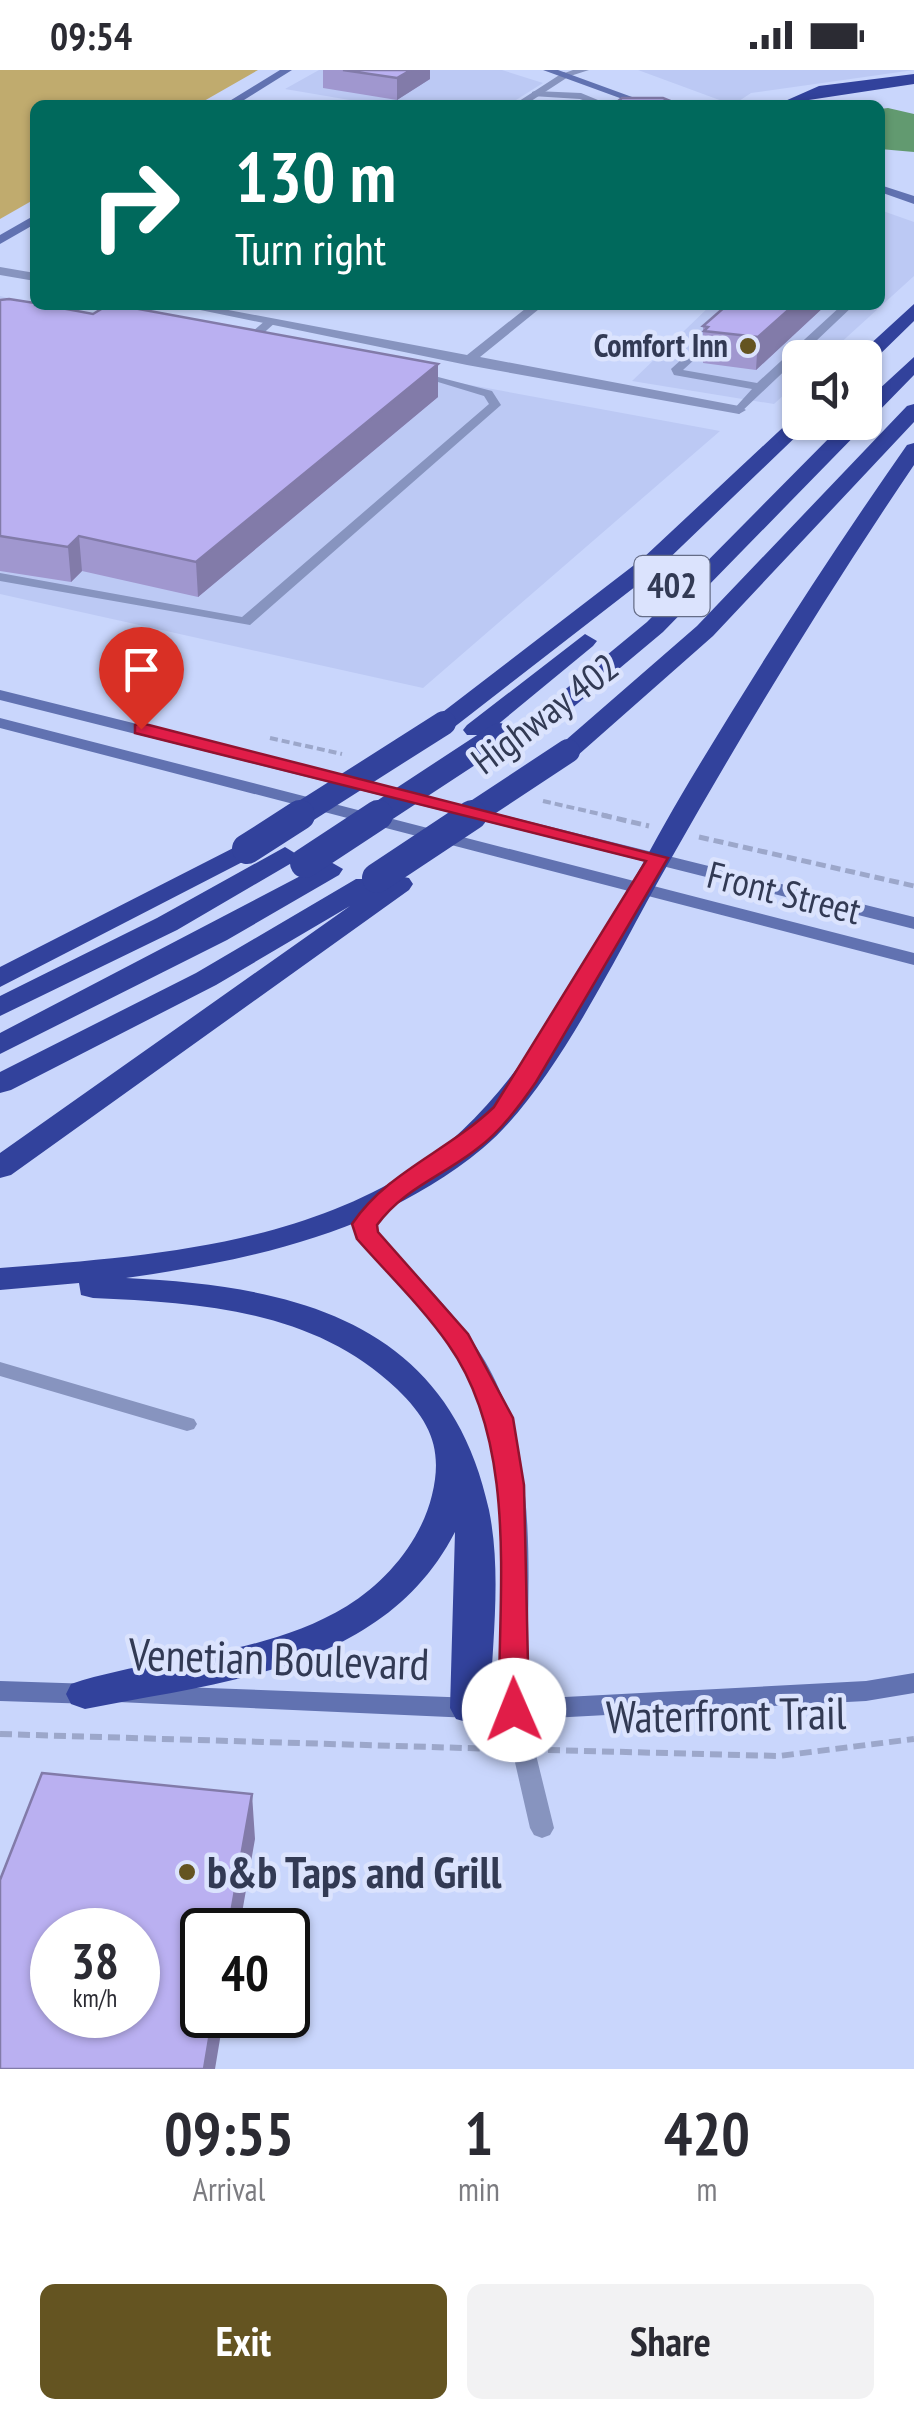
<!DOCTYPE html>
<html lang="en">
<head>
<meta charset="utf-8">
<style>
  body { margin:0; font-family:"PT Sans Narrow",sans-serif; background:#f2f2f3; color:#2b2b33; height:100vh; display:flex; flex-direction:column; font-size:38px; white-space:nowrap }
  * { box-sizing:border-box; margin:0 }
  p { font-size:32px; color:#7c7c81 }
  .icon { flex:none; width:55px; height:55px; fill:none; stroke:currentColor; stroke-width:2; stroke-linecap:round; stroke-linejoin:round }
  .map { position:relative; height:1999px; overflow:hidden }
  .details { display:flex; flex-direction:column; background:#fff; flex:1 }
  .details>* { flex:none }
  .banner { position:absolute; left:30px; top:30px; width:855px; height:210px; border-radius:15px; box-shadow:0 2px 8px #0004; background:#00695c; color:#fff; overflow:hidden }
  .tools { position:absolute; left:782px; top:270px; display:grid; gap:20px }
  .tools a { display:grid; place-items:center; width:100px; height:100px; border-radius:15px; background:#fff; box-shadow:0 2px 8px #0004; font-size:50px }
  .speed { position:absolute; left:30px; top:1838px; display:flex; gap:20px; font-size:50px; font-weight:700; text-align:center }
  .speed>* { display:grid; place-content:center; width:130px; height:130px; border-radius:50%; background:#fff; box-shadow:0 2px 8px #0004; line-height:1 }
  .speed small { font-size:25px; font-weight:400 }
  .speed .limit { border:5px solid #111; border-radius:15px; background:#fff; color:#111 }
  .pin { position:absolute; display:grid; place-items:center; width:85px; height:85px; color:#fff; margin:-102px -42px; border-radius:50% 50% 50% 0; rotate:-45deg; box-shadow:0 0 10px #0007 }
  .pin .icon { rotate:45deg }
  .me { position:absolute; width:110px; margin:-55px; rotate:359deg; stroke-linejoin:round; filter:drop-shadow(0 0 8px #0008) }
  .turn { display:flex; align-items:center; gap:35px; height:210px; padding:0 40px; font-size:45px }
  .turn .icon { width:130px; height:130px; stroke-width:2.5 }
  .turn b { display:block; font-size:70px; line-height:85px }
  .eta { display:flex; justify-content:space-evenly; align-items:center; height:170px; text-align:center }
  .eta b { font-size:60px; font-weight:700; line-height:70px }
  .cta { display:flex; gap:20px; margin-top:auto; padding:20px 40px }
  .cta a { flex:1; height:115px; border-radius:15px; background:#645421; color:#fff; font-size:40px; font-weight:700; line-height:115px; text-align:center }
  .cta a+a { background:#f2f2f3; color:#2b2b33 }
  .status { display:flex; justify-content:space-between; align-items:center; height:70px; padding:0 50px; background:#fff; direction:ltr }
  .status svg { height:28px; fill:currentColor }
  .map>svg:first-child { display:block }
  .built { fill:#bcc9f4 }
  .green { fill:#c0ab6e }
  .water { fill:#629a70 }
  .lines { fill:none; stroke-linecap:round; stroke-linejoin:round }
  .path-far2 { stroke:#9ca7ca; stroke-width:4; stroke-dasharray:8 4; stroke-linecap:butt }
  .path-far1 { stroke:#9ca7ca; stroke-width:5; stroke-dasharray:10 5; stroke-linecap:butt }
  .path { stroke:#9ca7ca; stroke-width:6; stroke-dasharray:12 6; stroke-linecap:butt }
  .lane { fill:#8794bf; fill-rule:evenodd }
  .street { fill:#8794bf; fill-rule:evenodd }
  .secondary { fill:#6172b1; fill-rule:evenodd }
  .highway { fill:#32429c; fill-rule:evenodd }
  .highway-bridge-far1 { stroke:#32429c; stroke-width:24 }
  .highway-bridge { stroke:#32429c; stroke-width:30 }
  .wall { fill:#a097cf }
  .shaded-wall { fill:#827ba9 }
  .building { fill:#bab0f1; stroke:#827ba9; stroke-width:2.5; fill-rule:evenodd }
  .route { fill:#e11d48; stroke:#92132f; stroke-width:2.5 }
  .poi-dot { fill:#645421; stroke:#dbe3fd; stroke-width:4 }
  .labels { text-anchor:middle; stroke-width:9; stroke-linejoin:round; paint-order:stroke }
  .far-poi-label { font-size:32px; font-weight:bold; fill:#323a54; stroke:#dbe3fd; text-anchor:end }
  .shield { fill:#dbe3fd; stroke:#656d87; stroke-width:2.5 }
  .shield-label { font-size:35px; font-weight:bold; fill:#323a54 }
  .street-label { font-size:38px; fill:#323a54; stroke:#dbe3fd }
  .near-street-label { font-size:45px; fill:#323a54; stroke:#dbe3fd }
  .near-poi-label { font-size:45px; font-weight:bold; fill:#323a54; stroke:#dbe3fd; text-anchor:start }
</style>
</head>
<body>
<div class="status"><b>09:54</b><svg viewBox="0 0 49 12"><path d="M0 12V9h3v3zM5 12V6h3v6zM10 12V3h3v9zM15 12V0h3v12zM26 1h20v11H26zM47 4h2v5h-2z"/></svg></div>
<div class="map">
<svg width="914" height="1999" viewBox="0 0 914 1999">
  <rect width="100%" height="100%" fill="#c9d6fc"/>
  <!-- built -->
  <path class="built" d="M319,0H502L543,13L508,35H379L285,19Z
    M638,0H914L751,23L733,35Z
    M880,140L914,152V206L825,287L800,288V310L774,334L632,311L711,235H880Z
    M0,226L35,235L720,361L423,618L0,524Z"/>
  <!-- green -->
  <path class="green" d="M0,0H258L197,35H35V129L0,149Z"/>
  <!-- water -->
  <path class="water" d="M888,38L914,44V82L880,79V39Z"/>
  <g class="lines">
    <!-- path-far2 -->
    <path class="path-far2" d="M270,668L342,684
      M543,731L613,747"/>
    <!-- path-far1 -->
    <path class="path-far1" d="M602,745L649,756
      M699,767L914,816"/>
    <!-- path -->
    <path class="path" d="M0,1664L497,1679
      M548,1680L779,1686L914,1669"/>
    <!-- lane -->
    <path class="lane" d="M573,0H589L564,8L559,5Z
      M535,21L581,23L610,35H596L580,29L532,26V22Z
      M880,159L885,164L880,167Z
      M741,235H754L683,300L757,313L842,235H854L739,344L733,340L752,319L674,305L671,299Z
      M266,250L276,252L258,268L265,270V274L245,272V268Z
      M415,301L492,321L501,335L250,555L0,511V503L242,547L489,334L484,326L415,305Z
      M0,1292L194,1349L197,1354L194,1359L187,1361L0,1306Z
      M514,1631L522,1634L525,1640L554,1758L550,1765L542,1768L534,1765L530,1758L503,1640L506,1634Z"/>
    <!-- street -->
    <path class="street" d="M564,2L569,5L568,7L525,35H513Z
      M0,197L35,203V211L0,205Z
      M176,235H202L467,285L530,235H544L480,287L739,336L746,340L739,344L467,295Z"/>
    <!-- secondary -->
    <path class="secondary" d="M280,0H292L236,35H223Z
      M543,0H558L654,35H639Z
      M880,115L914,126V134L880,122Z
      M35,145V154L0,174V165Z
      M0,620L914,847V859L0,630Z
      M0,648L914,883V895L0,658Z
      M381,1123L392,1130L377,1148V1163C414,1203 457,1243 485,1291C543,1391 526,1519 527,1629L866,1611L914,1603V1623L866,1631L514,1650L118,1632L114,1625L118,1618L127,1615L501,1629C502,1524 519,1386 463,1292C434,1244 387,1209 355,1164C355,1147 362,1128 381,1123Z
      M0,1611L93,1614L102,1617L106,1624L102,1631L93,1634L0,1631Z"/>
    <!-- highway -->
    <path class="highway" d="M914,4V14L776,35L819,16Z
      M914,234V251L872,292L865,294V288H855Z
      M914,287V305L663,562L528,675H510L506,670L510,665L647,552L845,352H865V332Z
      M914,334V352L713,566L577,686H559L555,681L559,676L697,556L907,336Z
      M800,346V352H810L807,356L658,499L453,658H435L431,653L435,648L642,489L793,348Z
      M914,373V395C828,522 748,653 672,787C623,871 556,1017 483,1078C382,1162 252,1190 126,1208C295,1216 449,1251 489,1440C502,1504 492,1573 490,1638L484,1649L470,1653L456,1649L450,1638L455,1462C384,1600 221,1612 85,1639L71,1634L66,1624L71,1614C163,1584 261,1588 347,1536C386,1512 421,1471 432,1425C443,1380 431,1352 397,1319C314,1240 202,1233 93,1228L81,1225L79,1213L0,1220V1198C139,1187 288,1177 409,1102C533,1025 614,837 689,712C758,597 830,485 907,375Z
      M585,564L597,571L593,576L485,665H467L463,660L467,655Z
      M247,771L260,779L256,785L0,917V897Z
      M285,777L298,785L295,791L177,860L0,946V926L157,848Z
      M329,791L343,799L339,805L227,870L0,984V963Z
      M399,806L409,808L413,814L409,820L11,1105L0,1108V1083L350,836L216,915L11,1020L0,1023V1002L196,903L356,809H376L380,815Z"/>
    <!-- highway-bridge-far1 -->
    <path class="highway-bridge-far1" d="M296,747L444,653
      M374,747L499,665
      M468,747L568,681"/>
    <!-- highway-bridge -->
    <path class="highway-bridge" d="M247,779L300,745
      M305,793L378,745
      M377,808L472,745"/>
  </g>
  <!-- wall -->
  <path class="wall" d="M323,0H430V9L397,30L323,18Z
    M0,230L438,294V327L198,527L82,501L71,512L0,501Z
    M826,235L756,300L703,293V256Z"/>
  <!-- shaded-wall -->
  <path class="shaded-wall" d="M411,0H430V9L397,30V8Z
    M794,235H826L756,300L758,267Z
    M438,294V327L198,527L196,492Z
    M79,466L82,501L71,512L68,477Z
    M252,1724L255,1769L239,1860H228Z
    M213,1945H224L215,1999H204Z"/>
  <!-- building -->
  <path class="building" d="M343,0H411L397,8Z
    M622,28H663L680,35H613Z
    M9,229L35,233V235H45L93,244L108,235H117L438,294L196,492L79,466L68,477L0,466V230Z
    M727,235H794L758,267L704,261L708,257L703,256Z
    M42,1703L252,1724L228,1860H202V1945H213L204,1999H0V1810ZM52,1860H138V1945H52Z"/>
  <!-- route -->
  <path class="route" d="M141,653L668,788L536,1012C520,1035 501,1061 478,1078C443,1106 404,1118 377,1155L378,1162L468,1264L513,1348L524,1415L529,1640L524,1648H503L499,1640C498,1522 519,1374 448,1274C422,1237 387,1203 357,1169L352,1154C388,1101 447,1082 494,1037L646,791L135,663V655Z"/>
  <!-- markers -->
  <g class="poi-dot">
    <circle cx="748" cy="276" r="10"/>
    <circle cx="187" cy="1802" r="10"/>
  </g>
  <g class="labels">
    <!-- far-poi labels -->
    <g class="far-poi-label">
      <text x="728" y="287">Comfort Inn</text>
    </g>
    <!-- shield labels -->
    <rect class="shield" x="634.5" y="486" width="75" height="60" rx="8"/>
    <g class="shield-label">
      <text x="672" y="528">402</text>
    </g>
    <!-- street labels -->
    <g class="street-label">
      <text transform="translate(545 644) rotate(-37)" y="13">Highway 402</text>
      <text transform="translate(784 823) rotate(14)" y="13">Front Street</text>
    </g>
    <!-- near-street labels -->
    <g class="near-street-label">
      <text transform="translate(279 1589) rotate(2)" y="16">Venetian Boulevard</text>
      <text transform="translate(726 1645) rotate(-1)" y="16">Waterfront Trail</text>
    </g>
    <!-- near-poi labels -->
    <g class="near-poi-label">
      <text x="207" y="1818">b&amp;b Taps and Grill</text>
    </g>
  </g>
</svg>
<div class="tools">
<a><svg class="icon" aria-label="sound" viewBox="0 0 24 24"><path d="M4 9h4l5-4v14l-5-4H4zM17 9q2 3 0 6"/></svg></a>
</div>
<div class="speed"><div>38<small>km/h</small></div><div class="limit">40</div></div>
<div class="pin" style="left:141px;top:659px;background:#d93025"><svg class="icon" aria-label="arrive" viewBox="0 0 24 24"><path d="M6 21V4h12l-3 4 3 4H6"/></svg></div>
<svg class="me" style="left:514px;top:1640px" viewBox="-20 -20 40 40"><circle r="19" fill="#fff"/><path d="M0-13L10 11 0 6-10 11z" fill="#e11d48"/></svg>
<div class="banner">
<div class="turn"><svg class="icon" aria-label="right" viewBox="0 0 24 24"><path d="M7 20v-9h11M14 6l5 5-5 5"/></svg><div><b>130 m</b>Turn right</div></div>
</div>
</div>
<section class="details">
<div class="eta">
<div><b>09:55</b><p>Arrival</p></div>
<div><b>1</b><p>min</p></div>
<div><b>420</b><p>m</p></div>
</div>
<div class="cta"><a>Exit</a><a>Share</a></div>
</section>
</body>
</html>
